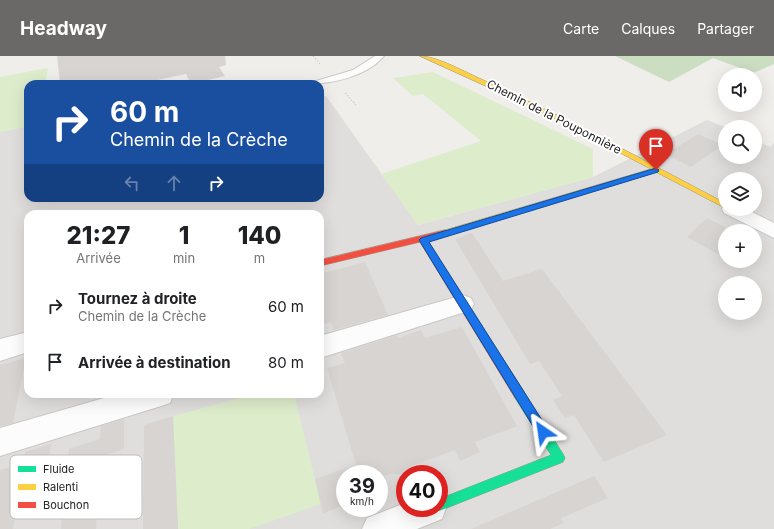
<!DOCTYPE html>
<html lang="fr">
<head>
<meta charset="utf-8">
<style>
  body { margin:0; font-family:Inter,sans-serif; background:#f2f2f2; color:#202124; height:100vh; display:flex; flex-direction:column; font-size:15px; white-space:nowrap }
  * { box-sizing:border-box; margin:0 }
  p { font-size:13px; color:#757577 }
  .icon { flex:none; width:22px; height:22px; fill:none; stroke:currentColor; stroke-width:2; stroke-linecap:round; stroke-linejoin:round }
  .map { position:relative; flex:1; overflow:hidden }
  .sheet { position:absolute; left:24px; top:154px; width:300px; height:188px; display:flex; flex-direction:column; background:#fff; border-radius:12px; box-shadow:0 4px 16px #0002 }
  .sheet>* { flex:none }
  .guide { position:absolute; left:24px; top:24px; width:300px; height:122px; border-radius:12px; box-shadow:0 4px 16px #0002; background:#1a4fa0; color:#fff; overflow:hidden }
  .buttons { position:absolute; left:718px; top:12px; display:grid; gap:8px }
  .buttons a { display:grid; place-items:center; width:44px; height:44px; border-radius:50%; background:#fff; box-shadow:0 4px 16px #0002; font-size:20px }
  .speed { position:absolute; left:336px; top:409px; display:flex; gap:8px; font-size:20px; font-weight:700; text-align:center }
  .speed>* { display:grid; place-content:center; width:52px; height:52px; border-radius:50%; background:#fff; box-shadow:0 4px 16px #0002; line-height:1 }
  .speed small { font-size:10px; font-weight:400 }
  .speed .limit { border:6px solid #d22; background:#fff; color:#111 }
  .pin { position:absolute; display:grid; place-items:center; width:34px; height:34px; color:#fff; margin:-41px -17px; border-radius:50% 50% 50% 0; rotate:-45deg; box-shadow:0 0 4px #0007 }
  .pin .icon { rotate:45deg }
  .me { position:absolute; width:44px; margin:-22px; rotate:328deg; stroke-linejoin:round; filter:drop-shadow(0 0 3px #0008) }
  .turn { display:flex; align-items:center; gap:14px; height:84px; padding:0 20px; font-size:18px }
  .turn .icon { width:52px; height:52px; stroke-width:2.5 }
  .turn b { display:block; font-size:28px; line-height:34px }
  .lanes { display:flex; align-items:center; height:38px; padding:0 20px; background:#0003; justify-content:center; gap:20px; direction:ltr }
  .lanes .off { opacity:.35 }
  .eta { display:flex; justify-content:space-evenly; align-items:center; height:68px; text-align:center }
  .eta b { font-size:24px; font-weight:800; line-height:28px }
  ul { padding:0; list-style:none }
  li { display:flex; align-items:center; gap:12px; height:56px; padding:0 20px }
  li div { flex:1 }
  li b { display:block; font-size:15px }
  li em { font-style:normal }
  header { display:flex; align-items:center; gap:24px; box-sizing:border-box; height:56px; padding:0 20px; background:#6a6968; color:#fff }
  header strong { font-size:19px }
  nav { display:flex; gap:22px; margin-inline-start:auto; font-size:14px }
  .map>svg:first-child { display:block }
  .residential { fill:#dfdedc; fill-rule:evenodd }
  .grass { fill:#ddeccb }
  .forest { fill:#cbdec1 }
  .building { fill:#d7d4d2 }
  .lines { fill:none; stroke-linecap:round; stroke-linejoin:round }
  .lane-casing { stroke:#c9c8c7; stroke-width:2 }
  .street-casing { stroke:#c9c8c7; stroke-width:2 }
  .fast-casing { stroke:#999a82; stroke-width:1 }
  .slow-casing { stroke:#999a82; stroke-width:1 }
  .jam-casing { stroke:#999a82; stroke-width:1 }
  .path { stroke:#dccecd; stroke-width:1.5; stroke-dasharray:1.5 1.5; stroke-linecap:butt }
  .lane { fill:#fdfcfc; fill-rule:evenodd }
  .street { fill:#fdfcfc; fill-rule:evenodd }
  .fast { fill:#16e098; fill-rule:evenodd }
  .slow { fill:#ffcf43; fill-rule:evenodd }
  .jam { fill:#f24e42; fill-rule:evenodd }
  .route { fill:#1a73e8; stroke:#114b97 }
  .labels { text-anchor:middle; stroke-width:4; stroke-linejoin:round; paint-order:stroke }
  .far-street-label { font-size:12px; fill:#222; stroke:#fff }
  .key { fill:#fff; stroke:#bdbdbd; stroke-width:1 }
  .key-label { font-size:11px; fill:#222 }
</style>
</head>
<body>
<header>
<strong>Headway</strong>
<nav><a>Carte</a><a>Calques</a><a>Partager</a></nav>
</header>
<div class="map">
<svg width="774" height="473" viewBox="0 0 774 473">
  <rect width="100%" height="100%" fill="#f0eeeb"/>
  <!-- residential -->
  <path class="residential" d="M326,40L418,169L593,121L707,64L725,71V101H755V84L770,91L774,87V473H0V76L28,70V142H320V41ZM725,123H755V153H725ZM28,158H320V338H28ZM725,175H755V205H725ZM725,227H755V257H725ZM345,418H379V452H345ZM405,418H439V452H405Z"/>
  <!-- grass -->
  <path class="grass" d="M48,12L45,28H28V70L0,76V21Z
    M433,16L593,93V121L418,169L381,118L481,85L423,38L413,40L393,22Z
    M255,338H294L321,448L249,473H178L173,360Z"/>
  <!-- forest -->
  <path class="forest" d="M615,0H774V8L753,17L713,2L669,26Z"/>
  <!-- building -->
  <path class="building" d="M57,0H225L226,9L219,11L225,20L191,28L186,18L139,28H60Z
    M698,78L723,89L691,111L666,98Z
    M707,162L725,171V202L687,181Z
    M472,177L503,225L542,213L667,379L604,406L574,359L565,362L553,344L562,340L539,305L530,308L455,183Z
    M365,206L388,259L334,274L331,266L320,269V218Z
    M462,271L517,370L475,386L480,396L460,405L455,394L411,410L414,418H390L379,422V418H345V448L323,458L315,423L356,409L327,312L345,307L341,297L397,279L398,282L421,274L425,282Z
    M26,302L13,367L0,370V309Z
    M173,360L178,473H143L144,369Z
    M124,363V393L100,401L96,473H61L69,393L100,383L101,370Z
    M51,388L47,419L21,427L13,473H0V414L24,407L25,396Z
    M594,420L608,442L561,462L564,467L550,473H471Z"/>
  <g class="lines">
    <defs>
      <path id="lane" d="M375,0H384C366,21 331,28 306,28L353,14Z"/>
      <path id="street" d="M725,148V153H746L774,167V182L724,157L722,153Z
        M463,239L471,242L474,248L471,254L320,302V280Z
        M28,276V296L0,305V283Z
        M118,338H174L170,347L161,350L0,400V372Z
        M439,440L442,441L446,452L442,463L417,473H362L367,462L405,447V452H439Z"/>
      <path id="fast" d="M519,333L523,334L563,398L565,402L563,406L439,455L435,453L434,452H439V443L551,399L515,342L514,338L515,334Z"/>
      <path id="slow" d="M420,0C437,0 467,17 483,24C565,61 645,105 725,147V152L656,116L448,179H442L441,177L442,175L651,113L536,53Z"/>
      <path id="jam" d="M445,174L448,175L449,177L448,179L427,184L523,334L524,338L523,342L519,343L515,342L420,186L320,210V204Z"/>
    </defs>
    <!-- lane casing -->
    <use href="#lane" class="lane-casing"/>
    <!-- street casing -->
    <use href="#street" class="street-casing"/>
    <!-- fast casing -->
    <use href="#fast" class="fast-casing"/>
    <!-- slow casing -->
    <use href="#slow" class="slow-casing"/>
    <!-- jam casing -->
    <use href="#jam" class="jam-casing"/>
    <!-- path -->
    <path class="path" d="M313,0L321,9
      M766,0L774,3
      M345,37L356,49"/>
    <!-- lane -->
    <use href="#lane" class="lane"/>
    <!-- street -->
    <use href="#street" class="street"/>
    <!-- fast -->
    <use href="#fast" class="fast"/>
    <!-- slow -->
    <use href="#slow" class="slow"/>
    <!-- jam -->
    <use href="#jam" class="jam"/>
  </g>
  <!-- route -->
  <path class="route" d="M656,112L659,114L658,116L429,186L547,372L548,376L547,380L543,382L539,380L419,184L421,182Z"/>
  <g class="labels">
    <!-- far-street labels -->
    <g class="far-street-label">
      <text transform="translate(554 61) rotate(27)" y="4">Chemin de la Pouponnière</text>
    </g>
  </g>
  <!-- legend -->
  <rect x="10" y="399" width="132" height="64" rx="6" class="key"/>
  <rect x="18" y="410" width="18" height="6" fill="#16e098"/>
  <rect x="18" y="428" width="18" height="6" fill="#ffcf43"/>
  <rect x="18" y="446" width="18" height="6" fill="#f24e42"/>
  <g class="key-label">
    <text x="43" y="417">Fluide</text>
    <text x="43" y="435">Ralenti</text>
    <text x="43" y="453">Bouchon</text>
  </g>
</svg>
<div class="buttons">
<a><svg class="icon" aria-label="sound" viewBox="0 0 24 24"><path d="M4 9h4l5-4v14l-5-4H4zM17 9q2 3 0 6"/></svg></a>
<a><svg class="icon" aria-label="search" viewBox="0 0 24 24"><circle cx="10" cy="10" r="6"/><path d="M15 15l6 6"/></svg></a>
<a><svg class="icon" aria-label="layers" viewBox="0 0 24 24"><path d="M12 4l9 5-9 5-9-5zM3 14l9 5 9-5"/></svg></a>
<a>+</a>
<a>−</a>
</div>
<div class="speed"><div>39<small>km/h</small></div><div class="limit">40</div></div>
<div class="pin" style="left:656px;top:114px;background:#d93025"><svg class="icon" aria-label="arrive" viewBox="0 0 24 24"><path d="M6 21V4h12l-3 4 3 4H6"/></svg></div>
<svg class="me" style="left:543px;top:376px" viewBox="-20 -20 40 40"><path d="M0-17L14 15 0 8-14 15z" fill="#1a73e8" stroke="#fff" stroke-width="4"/></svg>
<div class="guide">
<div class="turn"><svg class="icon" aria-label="right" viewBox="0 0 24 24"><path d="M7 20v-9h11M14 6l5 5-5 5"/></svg><div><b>60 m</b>Chemin de la Crèche</div></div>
<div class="lanes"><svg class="icon off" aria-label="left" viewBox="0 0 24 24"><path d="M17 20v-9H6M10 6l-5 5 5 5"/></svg><svg class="icon off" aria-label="ahead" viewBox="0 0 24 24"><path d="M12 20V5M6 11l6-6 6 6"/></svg><svg class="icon" aria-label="right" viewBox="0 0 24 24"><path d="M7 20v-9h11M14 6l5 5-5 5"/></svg></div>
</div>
<section class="sheet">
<div class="eta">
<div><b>21:27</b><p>Arrivée</p></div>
<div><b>1</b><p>min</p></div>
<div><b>140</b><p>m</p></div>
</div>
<ul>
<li><svg class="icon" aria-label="right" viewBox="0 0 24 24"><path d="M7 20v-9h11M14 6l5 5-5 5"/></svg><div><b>Tournez à droite</b><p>Chemin de la Crèche</p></div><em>60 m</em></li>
<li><svg class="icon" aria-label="arrive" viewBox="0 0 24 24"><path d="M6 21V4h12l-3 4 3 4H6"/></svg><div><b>Arrivée à destination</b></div><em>80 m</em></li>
</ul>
</section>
</div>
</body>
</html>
